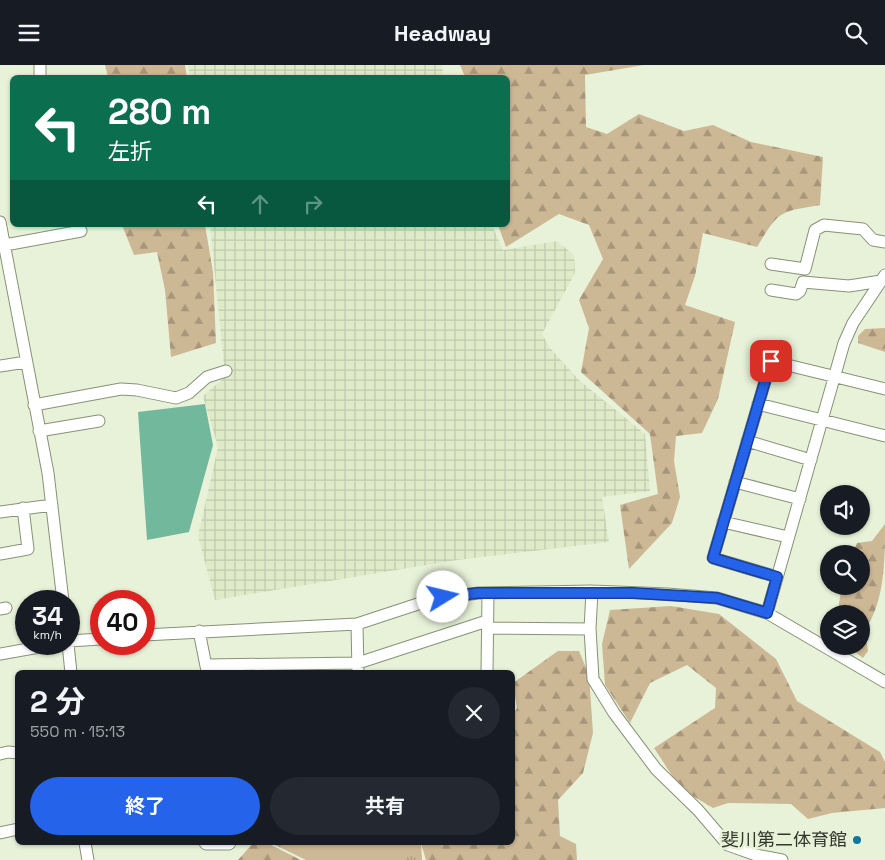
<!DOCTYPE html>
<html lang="ja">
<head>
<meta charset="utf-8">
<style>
  body { margin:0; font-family:"Space Grotesk","Noto Sans JP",sans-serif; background:#242831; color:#f1f3f6; height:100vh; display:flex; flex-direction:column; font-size:19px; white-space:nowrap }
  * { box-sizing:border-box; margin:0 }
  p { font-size:16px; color:#9ea1a6 }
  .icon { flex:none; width:28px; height:28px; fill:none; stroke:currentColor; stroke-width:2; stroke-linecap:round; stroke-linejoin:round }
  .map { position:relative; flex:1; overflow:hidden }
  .details { position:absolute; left:15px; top:605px; width:500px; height:175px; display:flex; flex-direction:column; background:#171b24; border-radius:8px; box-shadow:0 1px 4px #0004 }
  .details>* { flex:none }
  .banner { position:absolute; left:10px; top:10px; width:500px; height:152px; border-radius:8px; box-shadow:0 1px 4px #0004; background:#0b6e4f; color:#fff; overflow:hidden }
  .tools { position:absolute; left:820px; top:420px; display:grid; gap:10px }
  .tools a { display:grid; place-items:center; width:50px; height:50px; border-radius:50%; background:#171b24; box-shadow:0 1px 4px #0004; font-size:25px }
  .speed { position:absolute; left:15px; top:525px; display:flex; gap:10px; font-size:25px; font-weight:700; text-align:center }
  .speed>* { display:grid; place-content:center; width:65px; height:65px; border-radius:50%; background:#171b24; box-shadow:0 1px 4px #0004; line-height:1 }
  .speed small { font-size:12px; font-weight:400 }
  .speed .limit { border:8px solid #d22; background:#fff; color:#111 }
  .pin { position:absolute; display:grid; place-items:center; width:42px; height:42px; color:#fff; margin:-21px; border-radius:10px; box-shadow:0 2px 8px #0006 }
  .me { position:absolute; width:55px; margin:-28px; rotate:81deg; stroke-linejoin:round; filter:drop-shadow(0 0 4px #0008) }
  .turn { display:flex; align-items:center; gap:18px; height:105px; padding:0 15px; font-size:22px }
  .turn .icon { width:65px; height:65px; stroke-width:2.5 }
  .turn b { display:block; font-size:35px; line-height:42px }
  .lanes { display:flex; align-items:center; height:48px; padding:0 15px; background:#0003; justify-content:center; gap:25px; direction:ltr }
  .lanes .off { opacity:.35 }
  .round { display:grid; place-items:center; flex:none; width:52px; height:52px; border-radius:26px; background:#242831 }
  .overview { display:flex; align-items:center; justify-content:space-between; height:85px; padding:0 15px }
  h1 { font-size:30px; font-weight:700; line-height:38px }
  .cta { display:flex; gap:10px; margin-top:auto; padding:10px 15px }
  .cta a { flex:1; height:58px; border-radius:30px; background:#2563eb; color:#fff; font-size:20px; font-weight:700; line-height:58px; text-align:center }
  .cta a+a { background:#242831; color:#f1f3f6 }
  header { display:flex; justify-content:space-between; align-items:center; height:65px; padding:0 15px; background:#171b24; font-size:22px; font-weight:700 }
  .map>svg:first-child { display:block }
  .industrial { fill:url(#industrial-grid) }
  .forest { fill:url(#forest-firs) }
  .park { fill:url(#park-tufts) }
  .garden { fill:#cdb895 }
  .water { fill:#71b89c }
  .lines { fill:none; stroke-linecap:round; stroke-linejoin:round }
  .minor-casing { stroke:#889179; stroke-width:13 }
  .minor { stroke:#fff; stroke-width:11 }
  .route-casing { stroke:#184099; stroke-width:12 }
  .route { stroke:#2563eb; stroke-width:9 }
  .poi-dot { fill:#0b79a3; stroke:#e8f2d8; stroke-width:2 }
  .labels { text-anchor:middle; stroke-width:5; stroke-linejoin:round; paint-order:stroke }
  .poi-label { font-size:18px; fill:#32362c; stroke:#e8f2d8; text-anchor:end }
</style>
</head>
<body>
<header><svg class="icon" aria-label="menu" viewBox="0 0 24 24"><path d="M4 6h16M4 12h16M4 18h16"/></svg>Headway<svg class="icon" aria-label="search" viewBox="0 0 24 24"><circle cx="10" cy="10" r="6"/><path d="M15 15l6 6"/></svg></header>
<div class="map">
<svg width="885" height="795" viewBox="0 0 885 795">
  <defs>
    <pattern id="industrial-grid" width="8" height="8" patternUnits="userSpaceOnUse" patternTransform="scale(1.25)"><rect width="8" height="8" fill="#deebc9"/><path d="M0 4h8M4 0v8" fill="none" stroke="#bfcaad"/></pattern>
    <pattern id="forest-firs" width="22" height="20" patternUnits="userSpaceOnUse" patternTransform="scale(1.25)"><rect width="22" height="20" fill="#cdb895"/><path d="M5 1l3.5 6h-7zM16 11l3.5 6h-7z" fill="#a7967a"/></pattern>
    <pattern id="park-tufts" width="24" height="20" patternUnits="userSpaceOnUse" patternTransform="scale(1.25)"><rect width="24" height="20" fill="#cdb895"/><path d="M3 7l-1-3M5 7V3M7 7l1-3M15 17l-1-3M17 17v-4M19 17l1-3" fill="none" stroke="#a7967a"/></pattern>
  </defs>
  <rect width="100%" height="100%" fill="#e8f2d8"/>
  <!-- industrial -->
  <path class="industrial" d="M188,0H442L443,12H190Z
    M210,160H492L503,185L557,176L574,190L575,208L542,269L550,283L579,315L645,369L650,426L602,432L609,477L457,495L215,535L198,471L218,382L203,331L225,312Z"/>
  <!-- forest -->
  <path class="forest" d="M105,0H185L187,12H108Z
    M460,0H644L585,10L586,62L607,69L639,49L684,66L713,60L751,77L823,92L820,140C778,147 779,146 757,182L703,168L695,211L685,240L735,257L718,334L702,368L676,371L674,396L680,432L672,458L629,504L620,440L658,429L650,369L581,307L589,263L579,235L603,194L589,160L559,149L506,182L498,160H508V12H465Z
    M122,160H205L213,207L216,278L171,292L165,225L157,187L134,190Z
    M885,263V287L858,278V271L865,264Z
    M885,459C885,494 885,536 865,565L868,586L863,593L847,581H861V549H837L842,521H861V489H852L857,478L872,476Z
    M671,541L719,549L776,594L797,636L880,687L885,697V743L832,748L808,754L791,739L728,738L713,743L681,724L654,683L715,643L716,623L687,600L650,618L630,658L605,620L602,579L610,545Z
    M558,586H579L589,610L593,668L583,708L558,735L560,771L576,779L577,795H426L421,778H512V652L517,643L513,618Z
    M253,778H267L301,795H238Z"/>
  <!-- park -->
  <path class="park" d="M271,778H421L422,795H306Z"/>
  <!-- garden -->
  <path class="garden" d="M281,778H414L405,795H315Z"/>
  <!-- water -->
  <path class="water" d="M205,339L213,380L189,467L147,475L138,347Z"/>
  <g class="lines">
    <defs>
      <path id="minor" d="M40,0V12
        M0,157L48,408L63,536
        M5,180L81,166L76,160
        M771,199L805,204L815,165L824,160L863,164L873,175L885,177
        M771,225L796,229L800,226L803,217L849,221L881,216
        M0,301L26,297
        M758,339L885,371
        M34,340L121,324L137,325L176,333L189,328L207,312L226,306
        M39,366L99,356
        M747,376L811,395
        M735,417L800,434
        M0,447L52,440
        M723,457L788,472
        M0,489L28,484L23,443
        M777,512L713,493L771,296L885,324
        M592,526L590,564L593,614L614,648L656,704L698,745L728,780L756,790L782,795
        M0,544L6,543
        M767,548L844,278L853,258L885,210
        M357,559L358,608
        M488,563L590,564
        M199,566L207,606
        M144,570L357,559L430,535L478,528L592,526L667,529L717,533L767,548L885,617
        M69,576L101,574
        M68,579L71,608
        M0,589L56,579
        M207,600L358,598L487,556
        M487,608L488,528
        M0,689L8,687L18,688
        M0,768L18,764
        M85,778L88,795
        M205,778L206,779H229L230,778"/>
    </defs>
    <!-- minor casing -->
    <use href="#minor" class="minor-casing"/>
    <!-- minor -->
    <use href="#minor" class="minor"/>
  </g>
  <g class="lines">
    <defs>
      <path id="route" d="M443,532L478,528H634L717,533L767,548L777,512L713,493L771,296"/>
    </defs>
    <!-- route casing -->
    <use href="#route" class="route-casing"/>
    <!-- route -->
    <use href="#route" class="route"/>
  </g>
  <!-- markers -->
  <circle class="poi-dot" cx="857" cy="775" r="5"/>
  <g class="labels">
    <!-- poi labels -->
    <g class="poi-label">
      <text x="847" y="781">斐川第二体育館</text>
    </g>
  </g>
</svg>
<div class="tools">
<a><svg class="icon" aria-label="sound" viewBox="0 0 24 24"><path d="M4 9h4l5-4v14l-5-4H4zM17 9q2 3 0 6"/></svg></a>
<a><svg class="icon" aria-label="search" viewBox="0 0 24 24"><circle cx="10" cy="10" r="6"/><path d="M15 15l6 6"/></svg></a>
<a><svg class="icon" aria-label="layers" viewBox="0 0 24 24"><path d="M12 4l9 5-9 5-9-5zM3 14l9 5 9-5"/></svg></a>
</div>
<div class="speed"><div>34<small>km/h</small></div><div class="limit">40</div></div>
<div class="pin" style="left:771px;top:296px;background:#d93025"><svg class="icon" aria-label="arrive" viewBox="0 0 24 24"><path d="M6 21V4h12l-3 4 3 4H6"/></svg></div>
<svg class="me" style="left:443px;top:532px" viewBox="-20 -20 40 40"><circle r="19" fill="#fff"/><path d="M0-13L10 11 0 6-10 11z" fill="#2563eb"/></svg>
<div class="banner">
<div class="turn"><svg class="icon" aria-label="left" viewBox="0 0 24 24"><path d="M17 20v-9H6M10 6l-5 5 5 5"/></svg><div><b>280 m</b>左折</div></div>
<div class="lanes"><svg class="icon" aria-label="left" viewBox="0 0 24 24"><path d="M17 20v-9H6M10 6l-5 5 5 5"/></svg><svg class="icon off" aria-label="ahead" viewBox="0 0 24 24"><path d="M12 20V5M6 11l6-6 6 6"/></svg><svg class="icon off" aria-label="right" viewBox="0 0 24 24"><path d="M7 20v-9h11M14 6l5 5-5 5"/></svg></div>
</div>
<section class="details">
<div class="overview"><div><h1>2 分</h1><p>550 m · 15:13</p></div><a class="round"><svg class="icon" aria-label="close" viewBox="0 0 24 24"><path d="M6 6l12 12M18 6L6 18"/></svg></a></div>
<div class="cta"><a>終了</a><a>共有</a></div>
</section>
</div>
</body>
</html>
